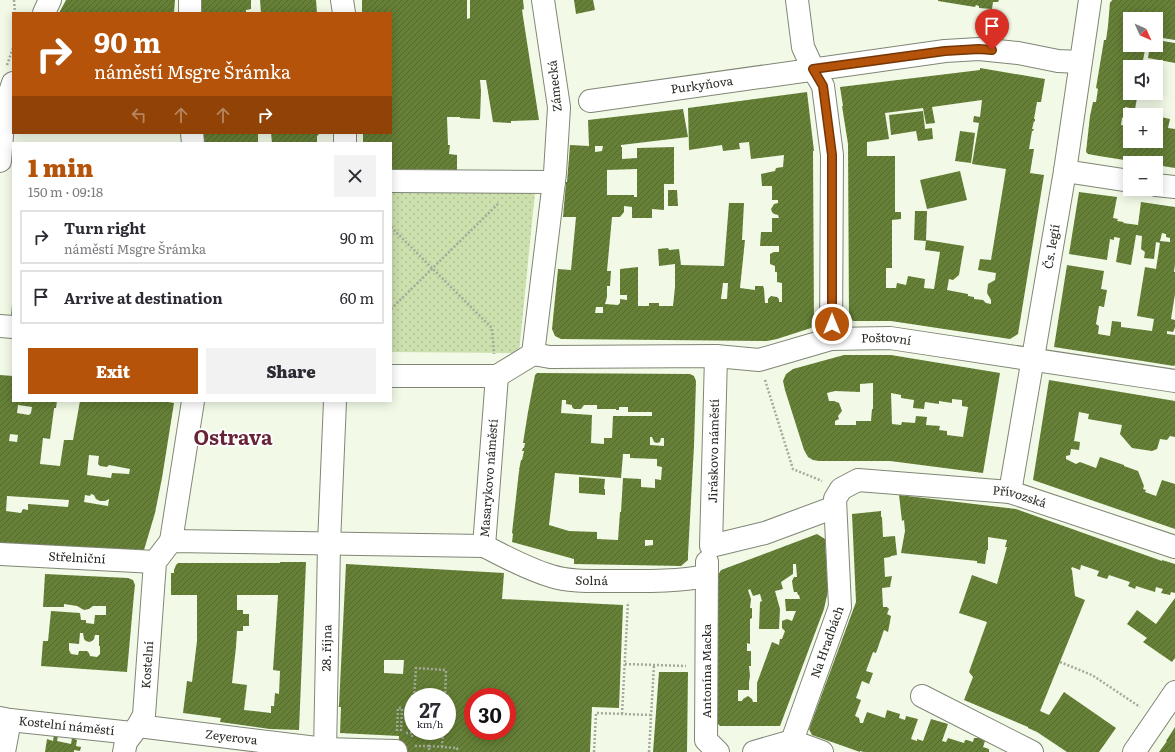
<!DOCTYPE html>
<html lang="en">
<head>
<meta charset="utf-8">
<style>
  body { margin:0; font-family:Literata,serif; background:#f2f2f3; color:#2b2b33; height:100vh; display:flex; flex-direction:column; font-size:15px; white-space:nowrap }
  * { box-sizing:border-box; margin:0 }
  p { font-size:13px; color:#7c7c81 }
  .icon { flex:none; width:22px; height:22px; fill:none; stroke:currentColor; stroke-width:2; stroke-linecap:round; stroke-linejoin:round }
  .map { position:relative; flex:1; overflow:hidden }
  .drawer { position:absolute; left:12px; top:142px; width:380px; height:260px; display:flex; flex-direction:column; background:#fff; border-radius:0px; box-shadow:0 2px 10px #0003 }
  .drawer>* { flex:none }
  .top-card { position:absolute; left:12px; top:12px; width:380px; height:122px; border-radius:0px; box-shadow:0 2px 10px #0003; background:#b45309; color:#fff; overflow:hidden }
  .needle { width:26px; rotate:135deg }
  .fabs { position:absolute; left:1123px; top:12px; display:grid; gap:8px }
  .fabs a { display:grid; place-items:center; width:40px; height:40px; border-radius:0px; background:#fff; box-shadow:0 2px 10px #0003; font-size:20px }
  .speed { position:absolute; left:404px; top:688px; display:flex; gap:8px; font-size:20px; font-weight:700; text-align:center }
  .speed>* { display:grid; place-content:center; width:52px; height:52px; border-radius:50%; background:#fff; box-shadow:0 2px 10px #0003; line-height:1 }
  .speed small { font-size:10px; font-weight:400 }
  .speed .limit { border:6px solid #d22; background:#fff; color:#111 }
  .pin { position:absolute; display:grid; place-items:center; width:34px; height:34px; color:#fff; margin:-41px -17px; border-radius:50% 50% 50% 0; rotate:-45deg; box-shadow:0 0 4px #0007 }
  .pin .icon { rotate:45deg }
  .me { position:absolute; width:44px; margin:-22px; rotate:0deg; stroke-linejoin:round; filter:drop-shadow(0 0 3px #0008) }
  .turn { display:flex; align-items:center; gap:14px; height:84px; padding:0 16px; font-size:18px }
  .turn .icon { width:52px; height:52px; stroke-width:2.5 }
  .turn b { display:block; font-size:28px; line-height:34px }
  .lanes { display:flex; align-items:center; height:38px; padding:0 16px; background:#0003; justify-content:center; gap:20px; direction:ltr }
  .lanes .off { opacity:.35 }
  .round { display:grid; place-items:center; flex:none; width:42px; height:42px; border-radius:0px; background:#f2f2f3 }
  .summary { display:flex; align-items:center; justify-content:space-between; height:68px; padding:0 16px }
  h1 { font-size:24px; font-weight:800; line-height:30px; color:#b45309 }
  .action { display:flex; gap:8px; margin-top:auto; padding:8px 16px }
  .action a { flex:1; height:46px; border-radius:0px; background:#b45309; color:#fff; font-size:16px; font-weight:800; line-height:46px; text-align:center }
  .action a+a { background:#f2f2f3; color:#2b2b33 }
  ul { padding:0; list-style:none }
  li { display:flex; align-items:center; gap:12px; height:54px; margin:0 8px 6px; padding:0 8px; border:2px solid #e1e1e2; border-radius:0px }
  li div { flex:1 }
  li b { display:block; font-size:15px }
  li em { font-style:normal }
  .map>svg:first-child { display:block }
  .grass { fill:url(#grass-dots) }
  .building { fill:url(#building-hatch); fill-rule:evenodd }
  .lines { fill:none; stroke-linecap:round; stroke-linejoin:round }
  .minor-casing { stroke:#7f8675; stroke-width:24 }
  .path { stroke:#a4aa9b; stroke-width:2.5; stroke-dasharray:2 2; stroke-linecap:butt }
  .minor { stroke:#fff; stroke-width:22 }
  .route-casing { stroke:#753606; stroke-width:10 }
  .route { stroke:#b45309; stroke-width:7 }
  .labels { text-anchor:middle; stroke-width:3.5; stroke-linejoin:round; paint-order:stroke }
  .street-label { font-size:12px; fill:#292c25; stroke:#fff }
  .town-label { font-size:20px; font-weight:bold; fill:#682437; stroke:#fff }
</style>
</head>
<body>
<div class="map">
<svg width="1175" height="752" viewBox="0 0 1175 752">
  <defs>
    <pattern id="grass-dots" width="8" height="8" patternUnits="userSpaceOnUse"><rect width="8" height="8" fill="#cbe0ad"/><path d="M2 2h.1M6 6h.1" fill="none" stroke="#aec095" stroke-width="1.8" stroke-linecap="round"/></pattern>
    <pattern id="building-hatch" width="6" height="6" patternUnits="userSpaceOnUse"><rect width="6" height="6" fill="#668137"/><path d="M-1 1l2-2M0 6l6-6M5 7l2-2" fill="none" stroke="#546a2e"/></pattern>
  </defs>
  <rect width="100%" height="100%" fill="#f2fae7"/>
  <!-- grass -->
  <path class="grass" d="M391,190L535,192L519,353L391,352Z"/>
  <!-- building -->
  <path class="building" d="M66,0H175L174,13H59Z
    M200,0H251V9L246,10V13H200Z
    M260,0H316L317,13H261Z
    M362,0H467V19L470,18V0H523L524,9L522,10L539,120L511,121V123L493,122L486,80H480L481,91L480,119L460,118V117H447L448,145H450L449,154L457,155V170L391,169V143H363V133H391V13H362Z
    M574,0H593L595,10L576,14Z
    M938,0H999L998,2H993L992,9L979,8V6L976,5L975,7L938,1Z
    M1112,0H1175V40L1156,37V19H1130V45H1146L1142,65L1151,66V67H1130V93H1138L1135,109L1125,107L1124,117L1122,118L1121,125L1126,126L1127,121L1130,119V141H1156V116L1170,119L1168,128L1175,129V168L1156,165V163H1143L1099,156L1088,154L1086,152L1090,116L1093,102H1096L1098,89L1096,88L1104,40H1106L1108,26L1110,2H1111Z
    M1156,40L1175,43V63L1148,58L1150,45H1156Z
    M980,68L1045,79L1041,102H1037L1034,119H1035V122L1034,121L1032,129H1034L1033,131H1032L1029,149H1034L1030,173L1044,175L1018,334L1010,339L891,321H853L849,317L848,144L842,106H843L840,87L980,70ZM982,100L980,117L974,116L973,122L979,123L972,164L1006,169L991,260L980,259L978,270L996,273L995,280L988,284L987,293L991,300V304L986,303L983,300L974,299V297L968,296V294L947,290L949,279L953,280L959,275L964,246L926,240L925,250L940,252L934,289L924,288L925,279L908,276L906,285L897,283L896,288H886V268H892V220L901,219V212H895V156H867V142L889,139L885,113L923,108L926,124L935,123L932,107Z
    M807,92L814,151H813L814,323L811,328L777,339L767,341L561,339L555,336L552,329L558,269L571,270L576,217H563L566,182H567L570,145L589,146L588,120L683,109L688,137L621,145V147H622V159L637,158V148L674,147V184H664V210L652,209V218H632V207L624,206V212L620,217H612L607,271H611L610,286H607V297L605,304L618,305L620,303V299L627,300V295H620V269L638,267V306H649V303H659V306H673L675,287V264L659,266L658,249L668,248L669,250L679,249L681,265L724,266L729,203H744L742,240H745L740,288L755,290V286H763L764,289L765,303H768V299L771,296L777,297L779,299V302H782V283L777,282V272H775V266L770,264V254L774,252H779V246H760L761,232H772V218H779L778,215L774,214L772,212L771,209L774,204L778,203V200H772V186H762L761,174L775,171L776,168L783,167L784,155L751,159L749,142L739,143L740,149L723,151L722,145L689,150L688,108ZM595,146H603L602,151L595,152ZM637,169V197H634V195H607V170ZM723,283H728L727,299H721ZM596,307H603V313H595Z
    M923,111L925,129L932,128L933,139L918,141L916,131L891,135L889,115Z
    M960,131L975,133L971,163L955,161Z
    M200,133H258V142L200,143Z
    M271,133H319L318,136L317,135V143H272Z
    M960,171L967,200L927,209L920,180Z
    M668,190H677L678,206H668Z
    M1079,192L1117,197L1113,218L1118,219L1117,221L1124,222L1123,223L1138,225L1141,202L1175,207V264L1174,272H1175V294L1171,319L1175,320V327L1174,330L1173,332L1167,331V334L1175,335V365L1174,366L1054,347L1067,265L1104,271L1101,289L1107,290L1104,307L1099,306L1096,324L1099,326L1098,334L1110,336L1112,321L1121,322V327L1152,331L1154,319L1137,316L1145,267L1156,269L1160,243L1156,242L1154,259L1144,258L1145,252L1141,249L1142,236L1136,235L1131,265L1116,262L1120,238L1114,237V240L1110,239L1107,260L1069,254ZM1162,233L1166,234V237L1170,238V242L1160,241Z
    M915,211H927L926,241L914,240Z
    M12,304H13V318H11Z
    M844,355H891L1000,373L983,473L890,461H819L813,460L808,457L804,450L785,390L783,381L786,374L793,369ZM873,383V409H872L871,421H856V425H835V421L839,419L838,416L842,411L839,403L834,401H829L827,393L835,391L860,392V384ZM891,393L901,395V398L914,400L913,408L924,409L925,402L939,404V401L952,403V399L962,400V406L968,407L963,437L947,435V431L939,430L940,426L926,425L927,417L916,416L915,423L902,422L901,425L892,424Z
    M537,373L690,374L694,376L696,381L694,446L688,555V560L681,566L574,564V559L512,542L513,534L512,533L519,471L520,470H519L521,460H522L524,451H522L523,448H524L525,443H523L528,412L535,375ZM562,400H566V404L572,405V407L574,409H581L584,405H597V409H616V410H619V407H628V412H652V416H613L612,438H604V444L591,443L592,415L561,413ZM650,437H652L654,442L657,443L660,442L661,438H664V446L650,445ZM623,454H630V458L657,459V466L662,467L661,480L655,479V488L641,487V479L623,478L621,512H620L618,540L597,539V532L569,531L549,525L555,473L621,478ZM645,540H653V545L645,546Z
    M0,375L13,376V401H57L56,408H54V409L50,439L43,438L40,464L60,466L64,440H73L80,401H162L174,403L162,478L155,513L144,550L0,543ZM18,405L32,407L31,413L29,415L17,413ZM10,434L18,435L17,442L9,441ZM89,455L99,456L98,464L100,466L107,467L109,465L130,469L129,474L112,473L111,478L87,475ZM91,494L94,495L96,499L100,501H105L109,499L108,506L84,502L85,495L90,496ZM7,496L69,500L68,507L28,504V510L23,509L21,513L6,511Z
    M1049,380L1175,401V437L1170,436L1167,440L1160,439L1157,449L1152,451L1132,448L1120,434L1122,425L1088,419L1089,414L1079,412L1074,441L1080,442L1079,450L1071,449L1070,455L1066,456V459L1076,464L1080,462L1096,468L1100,457L1124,465V466L1138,471L1144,486L1143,489L1146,490L1145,492L1156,496L1162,480L1175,484V529L1033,480Z
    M579,477L605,479L604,489H605V495L579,493Z
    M899,495L1016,509L1162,561V560L1175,564V593L1171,592L1170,595L1161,593L1163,589L1156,587L1155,592L1136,586L1135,589L1128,586L1130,582L1109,575L1107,579L1097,576L1099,571L1081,565L1080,570L1072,567L1071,569L1072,570L1075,596L1085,600L1040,711L1049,715L1064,692L1116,728L1099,752H1067L1037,732L1028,728V727L964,700L973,677L969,672L987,622L959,613L972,575L997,584L1007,547H1005L1007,540L988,537V550H987L985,564L977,563V561L901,553L905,531L904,520L902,521Z
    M881,511V517H882L883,537L895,536L897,555L891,556L890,557L884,558L885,577L892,576L890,587L882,588L883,607H887L889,609L887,614L891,616L888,632L884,630L876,653L873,652L866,671L873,673L869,684L862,681L856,698L861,700L855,716L859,718L860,723H863L867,712L885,718L887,710L900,714L899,718L905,720L906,716L918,719L911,739L917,741V739L923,741L931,719L948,724L942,741L946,742L948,738L964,743L965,740H967L973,742L974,738H980L985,741L983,747L989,749V752H864L860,751V752L812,735L809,729L856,602L852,514Z
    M817,534L825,539L828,591L824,609L780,726H720L716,722L718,575L721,570ZM793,564H796L797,577H794L792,581L793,588L794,592H797L798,595H799L800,599H785L786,611H796L792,621L787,619L782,621V628L785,631L782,639H780L779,645L772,642L757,683V702H753L752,699L748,696L743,699L742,701H738V690H749V682L750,676L749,666H751V651H747V643L750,644V619L752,618V608H750L751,599L748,590L750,589L753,596L760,594L762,601L760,602L759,629H779L780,609L775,591L783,589L781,582L793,574Z
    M280,562H306L299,730L270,729L220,722L221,718L183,713L187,681L192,682L197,641V595H171V573H174V570L176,565L178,563H280ZM237,595H278L273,670L280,671L279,694L275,693L274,706H271V713L244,710L247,685L232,683L236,647L237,631H243V626H249V614H243V610H237Z
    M346,564L504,573L502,599L623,605L619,708L592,707L590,752H398L399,736L340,733L341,707H338L339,706ZM384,660H404L403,674L384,673ZM413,697H447V731H413ZM473,697H507V731H473Z
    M45,574L128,578L133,580L135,585L134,594L127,672L41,666L43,641H48L51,611L80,613L81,620H86V623L94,624L95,615H106V606H93L89,609L84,610L77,606L64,604V607H43ZM80,633H83L84,639L86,641L89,642L92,641L94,639L95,635H99V646H100V654L97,657L90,656L89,653L87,651H79L78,655L71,654L69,650V643L79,644Z
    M1175,598V658L1172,662L1143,642L1147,638L1127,624L1137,610L1156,624Z
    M659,672H688L687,752H653Z
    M1175,727V752H1159L1167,741H1166Z
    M54,735L58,736L57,741L71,744L72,738L77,740L76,746L81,747L80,751L74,750V752H45L47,739L53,741Z"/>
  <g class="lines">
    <defs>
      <g id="minor">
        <path d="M190,0V13"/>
        <path d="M342,0L344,13"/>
        <path d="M797,0L803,47L813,69L823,86L832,155L831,339"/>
        <path d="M44,13L50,0"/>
        <path id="s1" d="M590,101L945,51L979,49L1018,53L1058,61L1080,62"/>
        <path d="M192,133L193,143"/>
        <path d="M345,133V143"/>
        <path d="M0,161L4,110L13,83"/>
        <path d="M1065,171L1130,181"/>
        <path d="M391,181L554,182"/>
        <path d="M1156,185L1175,187"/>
        <path d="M0,326L13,327"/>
        <path d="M533,354L555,173L559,107L543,0"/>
        <path d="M716,356L711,546L765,533L835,507"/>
        <path id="s2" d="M391,376H497L533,354L550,357L716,356L759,360L831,339L890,338L1175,381"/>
        <path id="s3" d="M1010,492L1065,171L1090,0"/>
        <path d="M171,541L193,401"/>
        <path id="s4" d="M484,546L497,376"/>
        <path id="s5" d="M0,554L155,562"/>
        <path d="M707,562L706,740L718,752"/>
        <path d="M922,696L1032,752"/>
        <path id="s6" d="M0,718L10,720L132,733"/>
        <path id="s7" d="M138,726L325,749L396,751"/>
        <path id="s8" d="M792,741L840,607L835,499L841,489L858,480L1010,492L1175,547"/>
        <path d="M4,752L10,720"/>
        <path id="s9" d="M124,752L126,742L138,726L144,715L155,562L171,541L484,546C506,557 527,569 551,576C569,582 593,581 612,581C643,581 676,582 706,576"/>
        <path id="s10" d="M325,752L329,544L335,401"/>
        <path d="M754,752L792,741L822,752"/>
        <path d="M1134,752L1175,692"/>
      </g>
    </defs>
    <!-- minor casing -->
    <use href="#minor" class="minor-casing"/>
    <!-- path -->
    <path class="path" d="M14,0L15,13
      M7,65L13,48
      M391,227L492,328L494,354
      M391,309L499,203
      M765,380L793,469L822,481
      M1060,662L1092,675L1140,707
      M625,664L686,666
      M414,697L416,668L446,670L445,697
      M622,714L628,602
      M397,731L398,708H402L401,732
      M406,733H412V738
      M412,733L413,713
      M415,746H429V752
      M429,746L457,748V752
      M442,747L443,731
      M594,752L596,713L651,715
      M649,752L654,665"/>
    <!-- minor -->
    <use href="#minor" class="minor"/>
  </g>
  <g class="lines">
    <defs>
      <path id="route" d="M832,324V155L823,86L813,69L945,51L979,49L992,50"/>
    </defs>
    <!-- route casing -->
    <use href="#route" class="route-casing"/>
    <!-- route -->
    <use href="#route" class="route"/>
  </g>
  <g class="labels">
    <!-- street labels -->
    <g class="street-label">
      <text dy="4" stroke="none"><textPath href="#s1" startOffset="113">Purkyňova</textPath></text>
      <text transform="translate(555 86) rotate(-96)" y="4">Zámecká</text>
      <text dy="4" stroke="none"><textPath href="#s3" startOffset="249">Čs. legií</textPath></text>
      <text dy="4" stroke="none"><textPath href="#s2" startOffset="505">Poštovní</textPath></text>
      <text transform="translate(714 451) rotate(-89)" y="4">Jiráskovo náměstí</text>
      <text dy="4" stroke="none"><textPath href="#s4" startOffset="68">Masarykovo náměstí</textPath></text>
      <text dy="4" stroke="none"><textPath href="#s8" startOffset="444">Přívozská</textPath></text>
      <text dy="4" stroke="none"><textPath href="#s5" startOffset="77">Střelniční</textPath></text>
      <text dy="4" stroke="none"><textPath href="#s9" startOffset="650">Solná</textPath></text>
      <text dy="4" stroke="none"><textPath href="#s8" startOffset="105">Na Hradbách</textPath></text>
      <text dy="4" stroke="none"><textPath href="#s10" startOffset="104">28. října</textPath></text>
      <text dy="4" stroke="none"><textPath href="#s9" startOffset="93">Kostelní</textPath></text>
      <text transform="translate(707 671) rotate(-90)" y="4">Antonína Macka</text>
      <text dy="4" stroke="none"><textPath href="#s6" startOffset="67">Kostelní náměstí</textPath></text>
      <text dy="4" stroke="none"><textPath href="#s7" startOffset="94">Zeyerova</textPath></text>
    </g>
    <!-- town labels -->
    <g class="town-label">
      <text x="233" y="445">Ostrava</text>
    </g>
  </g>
</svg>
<div class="fabs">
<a><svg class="needle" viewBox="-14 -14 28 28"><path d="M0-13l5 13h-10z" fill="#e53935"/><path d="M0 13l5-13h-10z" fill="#7c7c81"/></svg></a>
<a><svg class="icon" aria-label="sound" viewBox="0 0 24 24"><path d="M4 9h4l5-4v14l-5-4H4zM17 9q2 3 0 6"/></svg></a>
<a>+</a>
<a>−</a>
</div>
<div class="speed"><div>27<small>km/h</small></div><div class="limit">30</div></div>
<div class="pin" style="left:992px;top:50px;background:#d93025"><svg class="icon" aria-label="arrive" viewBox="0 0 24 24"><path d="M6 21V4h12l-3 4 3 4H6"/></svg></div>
<svg class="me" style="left:832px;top:324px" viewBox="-20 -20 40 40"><circle r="17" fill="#b45309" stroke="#fff" stroke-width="3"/><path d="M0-11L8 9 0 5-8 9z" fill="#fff"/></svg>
<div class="top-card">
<div class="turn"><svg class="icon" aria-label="right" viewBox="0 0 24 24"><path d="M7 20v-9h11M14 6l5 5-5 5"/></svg><div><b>90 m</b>náměstí Msgre Šrámka</div></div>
<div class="lanes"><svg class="icon off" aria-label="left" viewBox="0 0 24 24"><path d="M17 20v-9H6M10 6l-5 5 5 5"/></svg><svg class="icon off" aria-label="ahead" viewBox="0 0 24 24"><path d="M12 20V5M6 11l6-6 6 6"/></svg><svg class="icon off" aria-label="ahead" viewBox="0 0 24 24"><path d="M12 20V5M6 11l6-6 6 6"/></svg><svg class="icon" aria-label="right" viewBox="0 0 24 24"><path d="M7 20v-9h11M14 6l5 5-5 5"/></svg></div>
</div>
<section class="drawer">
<div class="summary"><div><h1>1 min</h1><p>150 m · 09:18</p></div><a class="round"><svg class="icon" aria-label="close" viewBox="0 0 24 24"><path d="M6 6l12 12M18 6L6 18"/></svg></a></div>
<ul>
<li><svg class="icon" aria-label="right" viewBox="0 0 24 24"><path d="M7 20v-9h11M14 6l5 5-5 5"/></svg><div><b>Turn right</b><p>náměstí Msgre Šrámka</p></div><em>90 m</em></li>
<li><svg class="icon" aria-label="arrive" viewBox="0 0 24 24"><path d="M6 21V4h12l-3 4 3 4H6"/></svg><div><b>Arrive at destination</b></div><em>60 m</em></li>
</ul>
<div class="action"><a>Exit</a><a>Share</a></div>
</section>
</div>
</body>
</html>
